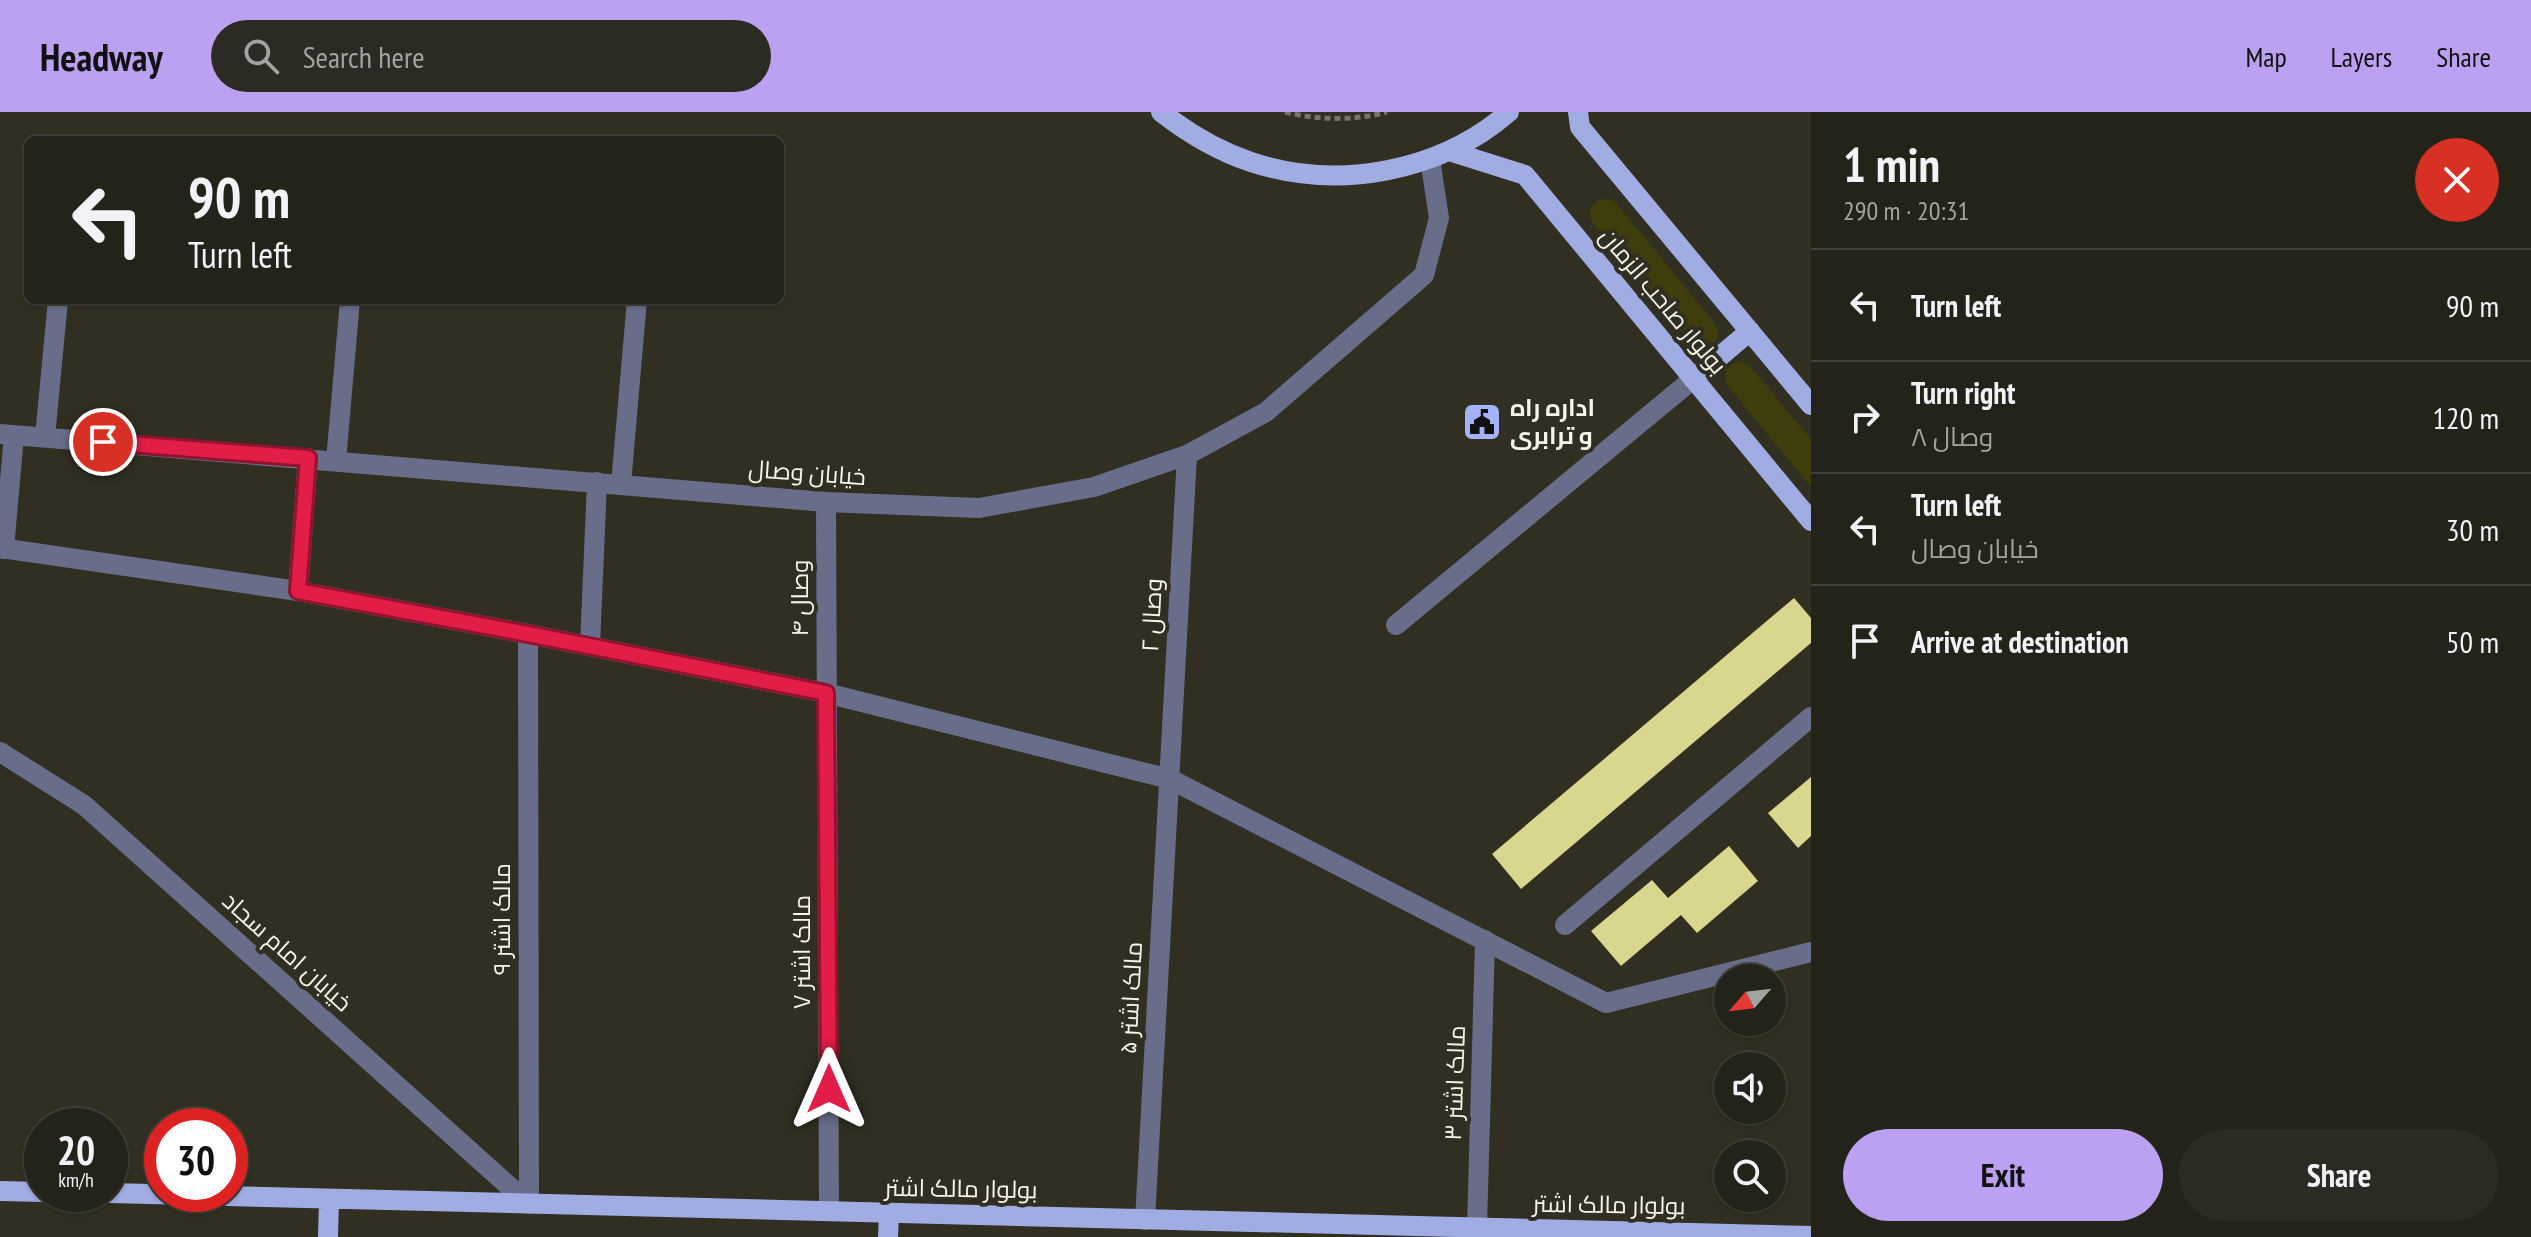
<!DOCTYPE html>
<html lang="en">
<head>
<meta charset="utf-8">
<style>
  body { margin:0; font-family:"PT Sans Narrow",Cairo,sans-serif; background:#2c2b23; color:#f1f3f6; height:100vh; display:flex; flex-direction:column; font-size:30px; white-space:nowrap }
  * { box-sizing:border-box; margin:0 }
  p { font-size:26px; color:#a3a4a2 }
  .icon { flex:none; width:44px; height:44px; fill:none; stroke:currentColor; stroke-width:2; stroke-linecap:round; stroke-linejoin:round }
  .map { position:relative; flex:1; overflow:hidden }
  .drawer { display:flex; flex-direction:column; background:#24231a; width:720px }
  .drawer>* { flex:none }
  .guide { position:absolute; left:24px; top:24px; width:760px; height:168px; border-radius:12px; box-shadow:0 2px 6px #0004,0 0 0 2px #414039; background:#24231a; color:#f1f3f6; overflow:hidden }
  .needle { width:52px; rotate:242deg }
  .tools { position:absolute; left:1714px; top:852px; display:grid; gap:16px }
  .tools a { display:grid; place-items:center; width:72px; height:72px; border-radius:50%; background:#24231a; box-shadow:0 2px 6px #0004,0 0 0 2px #414039; font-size:40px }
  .speed { position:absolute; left:24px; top:996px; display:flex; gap:16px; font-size:40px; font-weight:700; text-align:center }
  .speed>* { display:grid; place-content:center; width:104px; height:104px; border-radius:50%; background:#24231a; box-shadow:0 2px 6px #0004,0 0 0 2px #414039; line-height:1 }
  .speed small { font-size:20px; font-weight:400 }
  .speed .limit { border:12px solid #d22; background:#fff; color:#111 }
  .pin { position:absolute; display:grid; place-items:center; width:68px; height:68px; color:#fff; margin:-34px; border:4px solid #fff; border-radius:50%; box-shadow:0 2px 8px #0007 }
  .me { position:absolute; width:88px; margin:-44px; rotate:0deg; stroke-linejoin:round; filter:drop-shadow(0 0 6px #0008) }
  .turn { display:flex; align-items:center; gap:28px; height:168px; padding:0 32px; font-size:36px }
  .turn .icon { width:104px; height:104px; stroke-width:2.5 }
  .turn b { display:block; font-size:56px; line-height:68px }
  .round { display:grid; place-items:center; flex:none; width:84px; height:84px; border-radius:42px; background:#2c2b23 }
  .headline { display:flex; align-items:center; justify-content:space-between; height:136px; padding:0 32px }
  h1 { font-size:48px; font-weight:800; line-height:60px }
  .primary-button { display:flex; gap:16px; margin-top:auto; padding:16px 32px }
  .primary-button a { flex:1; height:92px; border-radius:48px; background:#bca0f2; color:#111; font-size:32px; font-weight:800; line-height:92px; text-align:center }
  .primary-button a+a { background:#2c2b23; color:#f1f3f6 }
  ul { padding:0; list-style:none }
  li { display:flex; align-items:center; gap:24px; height:112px; padding:0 32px; border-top:2px solid #414039 }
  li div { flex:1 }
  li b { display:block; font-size:30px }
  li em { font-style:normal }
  header { display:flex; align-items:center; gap:48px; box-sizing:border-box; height:112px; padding:0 40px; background:#bca0f2; color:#111 }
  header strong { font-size:38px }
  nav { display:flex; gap:44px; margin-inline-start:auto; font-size:28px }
  .search { width:560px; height:72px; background:#2c2b23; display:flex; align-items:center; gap:20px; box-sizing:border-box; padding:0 28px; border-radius:44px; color:#a3a4a2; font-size:30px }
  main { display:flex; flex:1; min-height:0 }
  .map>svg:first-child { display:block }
  .green { fill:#403d0c }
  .building { fill:#d9d68d }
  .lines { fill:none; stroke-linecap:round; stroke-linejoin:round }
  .path { stroke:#767569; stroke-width:5; stroke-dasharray:6 4; stroke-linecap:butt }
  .minor { stroke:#686e89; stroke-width:20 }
  .major { stroke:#a1ace3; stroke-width:20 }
  .route-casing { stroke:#92132f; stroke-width:20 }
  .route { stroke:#e11d48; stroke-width:14 }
  .labels { text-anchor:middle; stroke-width:8; stroke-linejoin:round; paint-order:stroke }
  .street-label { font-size:24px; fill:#f5f5ec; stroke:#302f22 }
  .poi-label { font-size:24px; font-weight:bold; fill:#f5f5ec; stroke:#302f22; text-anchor:start }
</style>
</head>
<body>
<header>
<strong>Headway</strong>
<div class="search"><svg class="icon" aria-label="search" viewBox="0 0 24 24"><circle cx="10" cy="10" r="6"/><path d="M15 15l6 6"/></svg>Search here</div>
<nav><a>Map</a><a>Layers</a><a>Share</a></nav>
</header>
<main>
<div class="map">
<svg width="1811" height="1125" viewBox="0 0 1811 1125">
  <rect width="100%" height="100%" fill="#302f22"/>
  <!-- green -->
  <path class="green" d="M1600,87L1612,88L1617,92L1715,211L1719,222L1713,233L1702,236L1691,231L1593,111L1590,106L1591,95Z
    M1741,249L1751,255L1811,327V375L1728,274C1721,262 1727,251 1741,249Z"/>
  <!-- building -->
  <path class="building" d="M1794,486L1811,506V531L1521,777L1492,742Z
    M1811,665V724L1798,736L1768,701Z
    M1729,734L1758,769L1697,821L1681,803L1621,854L1591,819L1652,768L1668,786Z"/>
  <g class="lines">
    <!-- path -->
    <path class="path" d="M1285,0C1318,8 1354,9 1387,0"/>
    <!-- minor -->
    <path class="minor" d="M0,322L826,390L979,396L1094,375L1187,343L1266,300L1424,163L1439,106L1430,47
      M45,325L58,188
      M336,349L350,188
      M621,372L637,188
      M826,390L829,1099
      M0,436L298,479L528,522L826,581L1170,667L1606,891L1811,840
      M4,437L14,323
      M298,479L308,346
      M1396,513L1693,267
      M528,522L529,1092
      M590,534L597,370
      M0,640L84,693L529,1092
      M1565,813L1811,605
      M1145,1108L1187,343
      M1477,1116L1485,828"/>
    <!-- major -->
    <path class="major" d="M1161,0C1188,21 1218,39 1251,50C1338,79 1440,60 1509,0
      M1578,0L1580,15L1811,293
      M1449,39L1525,63L1811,409
      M1693,267L1750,219
      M0,1079L42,1080
      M110,1081L1811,1124
      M328,1125L329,1087
      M888,1125L889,1101"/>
  </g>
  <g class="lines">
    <defs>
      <path id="route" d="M103,330L308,346L298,479L528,522L826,581L829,977"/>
    </defs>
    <!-- route casing -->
    <use href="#route" class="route-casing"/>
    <!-- route -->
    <use href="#route" class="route"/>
  </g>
  <!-- icons -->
  <defs>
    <symbol id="civic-square" viewBox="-11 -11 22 22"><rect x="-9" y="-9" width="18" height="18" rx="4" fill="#a4b2fc" stroke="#302f22"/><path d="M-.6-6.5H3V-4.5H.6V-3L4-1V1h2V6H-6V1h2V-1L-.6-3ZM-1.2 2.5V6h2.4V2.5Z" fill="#111"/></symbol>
  </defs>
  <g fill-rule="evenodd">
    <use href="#civic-square" x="1460" y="288" width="44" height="44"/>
  </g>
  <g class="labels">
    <!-- street labels -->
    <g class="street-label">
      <text transform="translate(1663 189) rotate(50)" y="8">بولوار صاحب الزمان</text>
      <text transform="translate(807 361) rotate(4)" y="8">خیابان وصال</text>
      <text transform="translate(800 486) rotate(-90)" y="8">وصال ۴</text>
      <text transform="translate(1152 503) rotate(-87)" y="8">وصال ۲</text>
      <text transform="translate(502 807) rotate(-90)" y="8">مالک اشتر ۹</text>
      <text transform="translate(287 840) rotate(42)" y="8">خیابان امام سجاد</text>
      <text transform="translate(802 840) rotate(-90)" y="8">مالک اشتر ۷</text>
      <text transform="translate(1131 886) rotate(-87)" y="8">مالک اشتر ۵</text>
      <text transform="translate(1455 971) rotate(-88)" y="8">مالک اشتر ۳</text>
      <text transform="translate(961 1077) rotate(1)" y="8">بولوار مالک اشتر</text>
      <text transform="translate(1609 1093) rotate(1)" y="8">بولوار مالک اشتر</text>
    </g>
    <!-- poi labels -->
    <g class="poi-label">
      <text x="1510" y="304">اداره راه<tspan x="1510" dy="28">و ترابری</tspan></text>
    </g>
  </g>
</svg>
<div class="tools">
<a><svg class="needle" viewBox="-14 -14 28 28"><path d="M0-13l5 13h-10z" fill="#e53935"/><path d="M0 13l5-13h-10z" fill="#a3a4a2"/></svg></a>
<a><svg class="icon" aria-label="sound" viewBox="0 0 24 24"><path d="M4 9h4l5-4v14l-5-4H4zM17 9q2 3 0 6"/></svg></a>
<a><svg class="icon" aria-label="search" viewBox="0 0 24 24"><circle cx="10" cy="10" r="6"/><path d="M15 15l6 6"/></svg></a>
</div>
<div class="speed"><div>20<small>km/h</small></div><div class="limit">30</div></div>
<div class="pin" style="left:103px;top:330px;background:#d93025"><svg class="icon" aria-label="arrive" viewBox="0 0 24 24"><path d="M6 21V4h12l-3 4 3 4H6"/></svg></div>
<svg class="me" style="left:829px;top:977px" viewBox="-20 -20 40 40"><path d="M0-17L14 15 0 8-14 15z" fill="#e11d48" stroke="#fff" stroke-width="4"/></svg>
<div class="guide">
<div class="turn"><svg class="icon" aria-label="left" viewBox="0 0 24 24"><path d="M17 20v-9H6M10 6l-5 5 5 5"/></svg><div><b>90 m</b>Turn left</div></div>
</div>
</div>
<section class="drawer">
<div class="headline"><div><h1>1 min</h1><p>290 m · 20:31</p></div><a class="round" style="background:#d93025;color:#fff"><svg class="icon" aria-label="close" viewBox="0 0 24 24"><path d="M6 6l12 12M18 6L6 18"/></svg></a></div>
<ul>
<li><svg class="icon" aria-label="left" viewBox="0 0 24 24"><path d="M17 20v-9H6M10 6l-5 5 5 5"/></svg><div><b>Turn left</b></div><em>90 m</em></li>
<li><svg class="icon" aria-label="right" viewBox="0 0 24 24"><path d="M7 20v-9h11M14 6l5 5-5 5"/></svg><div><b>Turn right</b><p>وصال ۸</p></div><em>120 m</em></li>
<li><svg class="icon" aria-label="left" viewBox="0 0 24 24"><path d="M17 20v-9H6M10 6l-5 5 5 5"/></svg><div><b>Turn left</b><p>خیابان وصال</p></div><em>30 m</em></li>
<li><svg class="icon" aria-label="arrive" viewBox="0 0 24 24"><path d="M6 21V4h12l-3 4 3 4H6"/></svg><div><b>Arrive at destination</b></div><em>50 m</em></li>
</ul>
<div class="primary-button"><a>Exit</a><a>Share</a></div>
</section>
</main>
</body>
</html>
